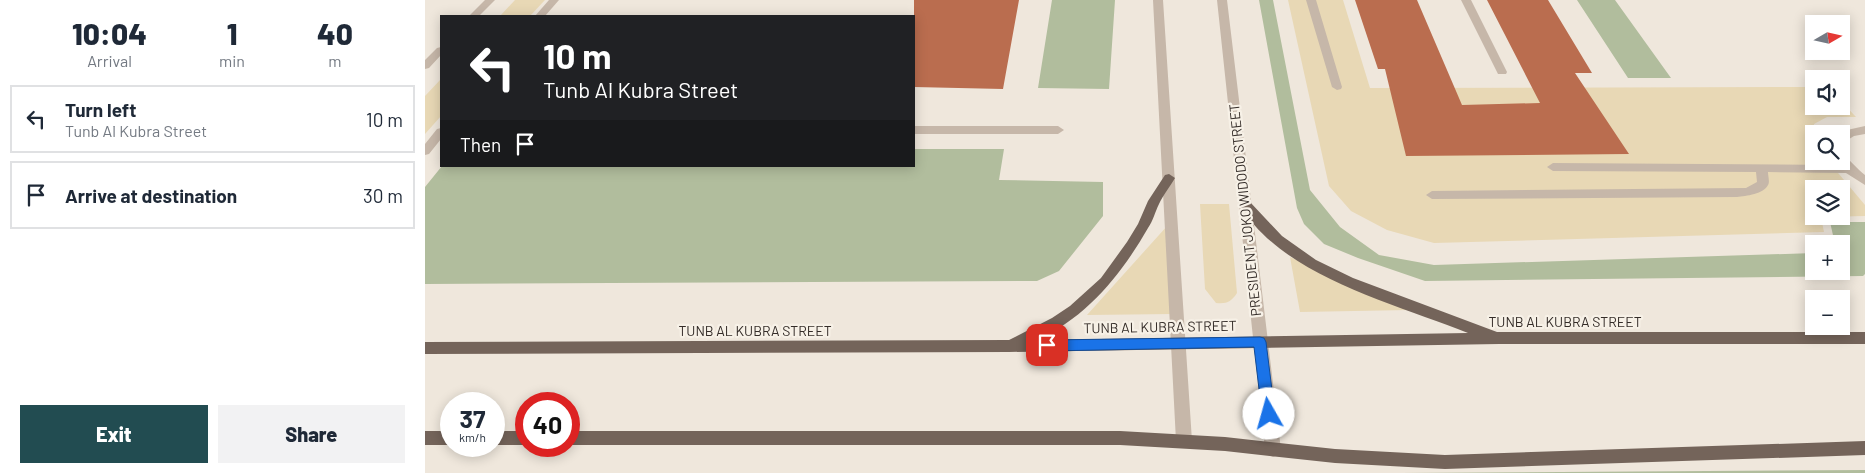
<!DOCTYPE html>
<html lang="en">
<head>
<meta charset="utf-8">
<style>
  body { margin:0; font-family:Barlow,sans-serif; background:#f2f2f3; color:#1f2937; height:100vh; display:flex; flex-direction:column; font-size:19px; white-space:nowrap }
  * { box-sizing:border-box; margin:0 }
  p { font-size:16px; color:#747a83 }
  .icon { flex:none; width:28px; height:28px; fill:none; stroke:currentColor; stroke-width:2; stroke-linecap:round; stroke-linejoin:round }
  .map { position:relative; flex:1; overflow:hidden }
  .details { display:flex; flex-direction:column; background:#fff; width:425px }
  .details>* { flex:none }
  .banner { position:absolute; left:15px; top:15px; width:475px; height:152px; border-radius:0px; box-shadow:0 2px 12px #0003; background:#202124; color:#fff; overflow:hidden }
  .needle { width:32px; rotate:81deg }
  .fabs { position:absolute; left:1380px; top:15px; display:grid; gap:10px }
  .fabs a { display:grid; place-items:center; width:45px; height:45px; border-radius:0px; background:#fff; box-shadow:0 2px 12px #0003; font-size:25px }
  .speed { position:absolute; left:15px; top:392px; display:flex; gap:10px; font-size:25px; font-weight:700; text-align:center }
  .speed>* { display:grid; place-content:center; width:65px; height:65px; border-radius:50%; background:#fff; box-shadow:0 2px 12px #0003; line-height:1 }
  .speed small { font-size:12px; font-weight:400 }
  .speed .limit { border:8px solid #d22; background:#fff; color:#111 }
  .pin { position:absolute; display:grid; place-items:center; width:42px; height:42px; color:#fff; margin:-21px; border-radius:10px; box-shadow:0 2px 8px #0006 }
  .me { position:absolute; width:55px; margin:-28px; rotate:353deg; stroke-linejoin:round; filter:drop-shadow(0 0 4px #0008) }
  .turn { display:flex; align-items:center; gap:18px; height:105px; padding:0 20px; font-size:22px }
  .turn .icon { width:65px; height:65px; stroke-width:2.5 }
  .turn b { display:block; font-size:35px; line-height:42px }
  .then { display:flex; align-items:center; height:48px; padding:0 20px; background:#0003; gap:10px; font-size:19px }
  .eta { display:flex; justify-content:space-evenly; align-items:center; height:85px; text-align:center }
  .eta b { font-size:30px; font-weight:800; line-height:35px }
  .action { display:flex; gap:10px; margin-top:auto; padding:10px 20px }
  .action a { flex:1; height:58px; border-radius:0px; background:#224c51; color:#fff; font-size:20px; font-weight:800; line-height:58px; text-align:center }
  .action a+a { background:#f2f2f3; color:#1f2937 }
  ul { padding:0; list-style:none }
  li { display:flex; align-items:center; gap:15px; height:68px; margin:0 10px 8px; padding:0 10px; border:2px solid #e0e1e3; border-radius:0px }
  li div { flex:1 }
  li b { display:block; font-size:19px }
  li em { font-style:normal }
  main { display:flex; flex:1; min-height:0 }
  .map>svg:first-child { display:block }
  .green { fill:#b1bd9d }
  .sand { fill:#e8d8b5; fill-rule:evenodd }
  .building { fill:#ba6d4f }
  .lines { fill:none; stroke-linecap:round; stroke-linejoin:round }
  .service { fill:#c6b7a9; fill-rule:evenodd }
  .minor { fill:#c6b7a9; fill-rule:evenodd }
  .tertiary { fill:#c6b7a9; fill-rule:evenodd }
  .primary { fill:#74645a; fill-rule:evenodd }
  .route { fill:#1a73e8; stroke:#114b97 }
  .labels { text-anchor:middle; stroke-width:4.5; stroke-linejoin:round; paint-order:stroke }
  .street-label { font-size:14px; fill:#342c28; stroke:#f7f1e7 }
</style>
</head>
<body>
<main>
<section class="details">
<div class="eta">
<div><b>10:04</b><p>Arrival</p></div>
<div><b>1</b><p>min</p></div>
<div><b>40</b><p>m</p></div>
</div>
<ul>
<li><svg class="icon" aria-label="left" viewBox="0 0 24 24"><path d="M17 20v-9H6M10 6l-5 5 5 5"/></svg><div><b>Turn left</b><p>Tunb Al Kubra Street</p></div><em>10 m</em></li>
<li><svg class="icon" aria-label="arrive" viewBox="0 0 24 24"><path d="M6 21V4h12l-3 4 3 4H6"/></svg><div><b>Arrive at destination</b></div><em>30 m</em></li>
</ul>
<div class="action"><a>Exit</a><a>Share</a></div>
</section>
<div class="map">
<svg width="1440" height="473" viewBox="0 0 1440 473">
  <rect width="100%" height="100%" fill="#efe7dc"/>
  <!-- green -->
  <path class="green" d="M627,0H690L684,89L613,88Z
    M834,0H848L885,190L915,227L954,255L1009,265L1389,253V271H1416V244H1410L1405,222H1440V274L1438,276L1000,281L933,258L899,244L879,224L872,208Z
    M1152,0H1190L1246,78H1203Z
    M489,149H579L574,180L678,182V216L634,271L612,281L0,284V187L17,166H489Z
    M1440,470V473H975Z"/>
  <!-- sand -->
  <path class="sand" d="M90,0H120L105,16H75Z
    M863,0H918L945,88L1389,87V106H1416V101L1431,117H1402L1389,124L1387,136L1389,161H1403L1440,205V216L1396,217L1399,232L1009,243L962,230L926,211L904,186ZM1389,189H1416V216H1389Z
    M16,79V116L0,134V96Z
    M775,204H804L812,293C806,302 802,304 791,303L780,289Z
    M743,225L748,314L662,315Z
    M865,257L984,310L875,312Z"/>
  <!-- building -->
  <path class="building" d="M489,0H594L578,89L489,87Z
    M930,0H992L1037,105L1115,103L1062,0H1123L1167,73H1150L1204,154L981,156L960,69H953Z"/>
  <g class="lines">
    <!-- service -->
    <path class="service" d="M881,0H891L917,87L916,89L912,90L907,87Z
      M1036,0H1046L1082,72L1081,74H1073Z
      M489,126H633L639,130L633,134H489Z
      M1440,126V134L1429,136L1416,144V134L1422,130Z
      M1416,154C1422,156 1433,170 1440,175V185L1421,173L1343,172C1343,176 1345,182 1343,185C1339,194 1321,196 1312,197L1007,199L1001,195L1007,191L1321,188L1332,182L1331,172L1128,171L1122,167L1128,163L1415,165L1412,161H1416Z"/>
    <!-- minor -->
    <path class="minor" d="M60,0H70L54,16H44Z
      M124,0H134L120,16H110Z
      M16,47V55L4,68L0,69V60L12,48Z
      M16,128V139L4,154L0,155V144L12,129Z"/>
    <!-- tertiary -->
    <path class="tertiary" d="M728,0H738L767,441L764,446L759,448L754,446L751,441Z
      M792,0H802L856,450L853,455L848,457L843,455L840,450Z"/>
    <!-- primary -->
    <path class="primary" d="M744,174L750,178C745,187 738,195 734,204C730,212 728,221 723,228C696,275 662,317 612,340L1043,333C971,304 856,276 815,205L821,201L825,202L857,236L891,260L928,278L1072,332H1440V344H1074L584,352L0,354V342L584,340L627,318L645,306L676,278L702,242L713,224L723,201L740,175Z
      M0,431H26V445H0Z
      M69,431H101V445H69Z
      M144,431H695L800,437L910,449L1020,455L1440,441V455L1020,469L910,463L800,451L695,445H144Z"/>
  </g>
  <!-- route -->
  <path class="route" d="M835,337L839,338L841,342L850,414L848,418L844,420L839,418L837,414L829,347L622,351L618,349L616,345L618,342L622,340Z"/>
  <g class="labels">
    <!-- street labels -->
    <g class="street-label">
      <text transform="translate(820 210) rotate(-96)" y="5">PRESIDENT JOKO WIDODO STREET</text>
      <text x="1140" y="327">TUNB AL KUBRA STREET</text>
      <text transform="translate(735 327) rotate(-1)" y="5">TUNB AL KUBRA STREET</text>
      <text x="330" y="336">TUNB AL KUBRA STREET</text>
    </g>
  </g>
</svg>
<div class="fabs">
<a><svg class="needle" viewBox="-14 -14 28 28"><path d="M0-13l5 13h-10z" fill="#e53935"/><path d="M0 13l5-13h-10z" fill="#747a83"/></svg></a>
<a><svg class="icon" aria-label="sound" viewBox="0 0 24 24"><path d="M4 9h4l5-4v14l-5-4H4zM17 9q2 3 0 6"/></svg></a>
<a><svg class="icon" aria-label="search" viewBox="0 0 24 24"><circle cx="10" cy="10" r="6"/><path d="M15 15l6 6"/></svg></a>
<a><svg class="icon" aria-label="layers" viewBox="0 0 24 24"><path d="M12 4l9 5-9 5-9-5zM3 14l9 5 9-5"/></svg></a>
<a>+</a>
<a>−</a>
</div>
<div class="speed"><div>37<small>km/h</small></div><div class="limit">40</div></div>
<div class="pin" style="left:622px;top:345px;background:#d93025"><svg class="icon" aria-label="arrive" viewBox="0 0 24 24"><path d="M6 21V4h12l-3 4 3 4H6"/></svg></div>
<svg class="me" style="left:844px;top:414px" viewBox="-20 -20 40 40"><circle r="19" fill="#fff"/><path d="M0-13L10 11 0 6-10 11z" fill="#1a73e8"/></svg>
<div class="banner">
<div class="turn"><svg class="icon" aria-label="left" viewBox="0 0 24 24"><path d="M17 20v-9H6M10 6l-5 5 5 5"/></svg><div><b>10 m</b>Tunb Al Kubra Street</div></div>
<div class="then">Then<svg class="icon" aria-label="arrive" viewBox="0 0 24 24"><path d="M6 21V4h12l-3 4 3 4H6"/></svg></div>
</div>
</div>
</main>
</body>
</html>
